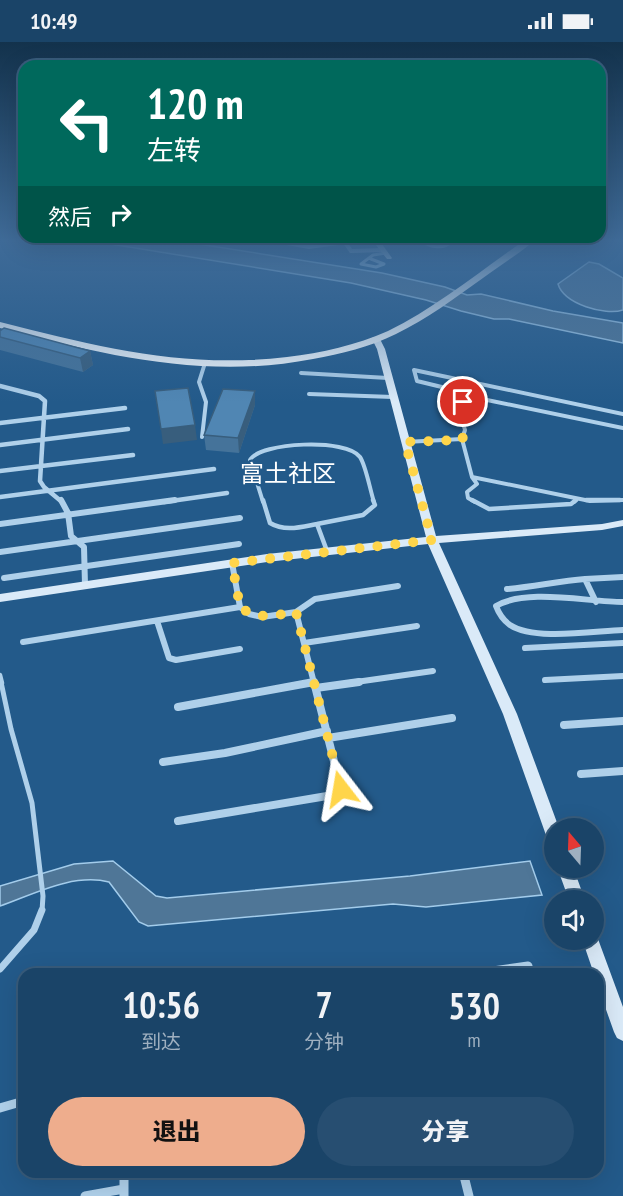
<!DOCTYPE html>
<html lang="zh">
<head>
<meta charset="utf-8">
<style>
  body { margin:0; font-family:"PT Sans Narrow","Noto Sans SC",sans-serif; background:#274e71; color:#f1f3f6; height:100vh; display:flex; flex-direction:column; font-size:22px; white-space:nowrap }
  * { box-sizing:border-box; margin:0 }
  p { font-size:20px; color:#9fb0c0 }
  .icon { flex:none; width:33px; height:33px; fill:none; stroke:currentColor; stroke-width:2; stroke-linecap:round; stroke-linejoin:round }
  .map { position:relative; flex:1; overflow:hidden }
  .side { position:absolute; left:18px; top:926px; width:586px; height:210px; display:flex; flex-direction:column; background:#1a4468; border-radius:18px; box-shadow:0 6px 24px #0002,0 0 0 2px #385c7c }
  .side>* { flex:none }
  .guide { position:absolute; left:18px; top:18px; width:588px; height:183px; border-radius:18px; box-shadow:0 6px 24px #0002,0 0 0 2px #385c7c; background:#00695c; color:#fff; overflow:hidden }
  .needle { width:39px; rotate:341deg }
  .tools { position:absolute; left:544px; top:776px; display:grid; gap:12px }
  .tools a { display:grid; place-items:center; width:60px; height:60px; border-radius:50%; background:#1a4468; box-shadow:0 6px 24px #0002,0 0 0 2px #385c7c; font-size:30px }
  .pin { position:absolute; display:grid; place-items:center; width:51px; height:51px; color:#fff; margin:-26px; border:3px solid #fff; border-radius:50%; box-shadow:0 2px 6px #0007 }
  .me { position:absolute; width:66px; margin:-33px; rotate:346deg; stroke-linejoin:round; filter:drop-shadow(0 0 4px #0008) }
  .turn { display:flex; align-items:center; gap:21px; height:126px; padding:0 30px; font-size:27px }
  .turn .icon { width:78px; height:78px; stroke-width:2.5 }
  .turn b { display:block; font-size:42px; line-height:51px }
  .then { display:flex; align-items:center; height:57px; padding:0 30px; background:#0003; gap:12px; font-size:22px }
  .eta { display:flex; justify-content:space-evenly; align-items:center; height:102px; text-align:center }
  .eta b { font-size:36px; font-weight:800; line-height:42px }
  .primary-button { display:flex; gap:12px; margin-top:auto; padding:12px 30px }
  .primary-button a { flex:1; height:69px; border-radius:36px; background:#eead8d; color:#111; font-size:24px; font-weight:800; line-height:69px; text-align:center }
  .primary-button a+a { background:#274e71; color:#f1f3f6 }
  .status { display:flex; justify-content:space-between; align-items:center; height:42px; padding:0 30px; background:#1a4468; direction:ltr }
  .status svg { height:16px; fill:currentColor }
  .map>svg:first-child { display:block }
  .water { fill:#4f7697; stroke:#a3cceb; stroke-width:1.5 }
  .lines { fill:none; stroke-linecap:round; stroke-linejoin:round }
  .lane-far4 { stroke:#afd0ea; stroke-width:3 }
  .lane-far3 { stroke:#afd0ea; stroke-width:4 }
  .lane-far2 { stroke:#afd0ea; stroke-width:4.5 }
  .lane-far1 { stroke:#afd0ea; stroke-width:5 }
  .lane { stroke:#afd0ea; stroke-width:7 }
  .street-far4 { stroke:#afd0ea; stroke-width:4 }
  .street-far3 { stroke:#afd0ea; stroke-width:4.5 }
  .street-far2 { stroke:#afd0ea; stroke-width:6 }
  .street-far1 { stroke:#afd0ea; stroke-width:8 }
  .street { stroke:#afd0ea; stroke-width:9 }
  .secondary { fill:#daeaf8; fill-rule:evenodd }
  .primary { fill:#f3f9fe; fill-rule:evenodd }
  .wall { fill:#45739a }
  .shaded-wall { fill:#385e7d }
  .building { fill:#5086b3; stroke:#385e7d; stroke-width:1.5 }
  .route { stroke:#ffd54a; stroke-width:10; stroke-dasharray:0 18 }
  .labels { text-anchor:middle; stroke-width:4.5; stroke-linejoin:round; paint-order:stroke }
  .neighbourhood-label { font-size:24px; fill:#fff; stroke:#235a8a }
</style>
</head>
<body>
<div class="status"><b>10:49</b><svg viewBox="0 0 49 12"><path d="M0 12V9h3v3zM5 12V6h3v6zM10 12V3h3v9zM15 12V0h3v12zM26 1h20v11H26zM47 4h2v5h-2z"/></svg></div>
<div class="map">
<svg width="623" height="1154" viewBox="0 0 623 1154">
  <rect width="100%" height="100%" fill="#235a8a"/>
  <!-- water -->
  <path class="water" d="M86,198H173L382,231L445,245L467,253L481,252L553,269L623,281V301L509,277H494L461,269L426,258L351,241Z
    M589,220L599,222L623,236V268C605,274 564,262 558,242Z
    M113,819L156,854L167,856L410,834L530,819L542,853L426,865L393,862L148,884L139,880L109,840C73,831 34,852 0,864V844L74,822Z"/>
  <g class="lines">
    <!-- lane-far4 -->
    <path class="lane-far4" d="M420,198C430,206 445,208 453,198
      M371,217L384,222L376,225L361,222L373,213L386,211"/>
    <!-- lane-far3 -->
    <path class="lane-far3" d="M301,331L388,336
      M309,352L393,355
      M463,360L450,347L417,339L414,328L623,372
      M623,386L487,358H472L458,364L465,388L462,397L472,435L590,459L623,458
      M202,395L206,360L199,340L205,321
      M405,400L462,397
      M472,435L477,442L467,450L468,456L475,460
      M263,460L250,418C260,400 347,396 360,415C366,424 370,448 374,460
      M574,460L577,457"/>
    <!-- lane-far2 -->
    <path class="lane-far2" d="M263,458L270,481C285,490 301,485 317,482
      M472,458L489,467L571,462L576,458
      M586,458H620
      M317,482L327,509
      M317,482L363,473L375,463L373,458
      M0,633L2,641"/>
    <!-- lane-far1 -->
    <path class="lane-far1" d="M1,640L11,687L32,761L43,854L42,869"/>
    <!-- lane -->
    <path class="lane" d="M0,927L34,888L42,868"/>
    <!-- street-far4 -->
    <path class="street-far4" d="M271,198L309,205L345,200
      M344,199L351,209L383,208"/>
    <!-- street-far3 -->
    <path class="street-far3" d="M0,344L39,354L45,359L40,439L44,445L62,460
      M0,381L125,366
      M0,403L128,387
      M0,429L133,413
      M0,455L214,427
      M164,460L227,451"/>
    <!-- street-far2 -->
    <path class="street-far2" d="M61,458L68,471L71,494L84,505L85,543
      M0,482L175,458
      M0,510L240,476
      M4,536L239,502
      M507,547C534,545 558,539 585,537
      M596,560L585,537L623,535
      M623,560C587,560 527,546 496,564C499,572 503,578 510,583C534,599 594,589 623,588
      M240,565L249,572L262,575L296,570L315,557L398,544
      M296,570L314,641
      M157,579L169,616L176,618L240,607
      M23,600L240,565L232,521
      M304,601L417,584
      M525,606L623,601
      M545,638L623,634
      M307,641L314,640
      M349,641L433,629"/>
    <!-- street-far1 -->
    <path class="street-far1" d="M316,646L359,640
      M178,665L314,640
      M564,683L623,679
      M328,696L452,676
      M163,720L225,711L327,689
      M581,732L623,729
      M178,779L327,754L341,747L314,640"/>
    <!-- street -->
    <path class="street" d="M472,932L528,924
      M0,1066L24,1059
      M124,1130V1154
      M463,1130L469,1154
      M85,1154L124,1147"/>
    <!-- secondary -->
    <path class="secondary" d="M372,198H379L392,216L391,217H387Z
      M373,295H379L385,307L436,494L602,482L623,478V484L602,488L439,501L517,672L559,786H555V803L550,801L547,796L503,672L428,502L267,520L0,560V552L267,512L426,495L377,307L372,297Z
      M557,825H573L585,858H569Z
      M594,890L598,897L623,965V999L617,996L614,990L598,945V932H594L582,897H594Z"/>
    <!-- primary -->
    <path class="primary" d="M525,198H535C519,212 500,223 483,236C455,256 427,277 396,292C370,305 341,312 313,317C206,338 104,313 0,286V280C99,305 183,327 287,315C322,311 356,303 388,289C437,265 480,229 525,198Z"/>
  </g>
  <!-- wall -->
  <path class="wall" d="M0,289L90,309L93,323L83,330L0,308Z
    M255,349V363L239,411L206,408L204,393Z"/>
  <!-- shaded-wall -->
  <path class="shaded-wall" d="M90,309L93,323L83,330L80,316Z
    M255,349V363L239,411L238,396Z
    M195,383L197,398L163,402L161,387Z"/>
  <!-- building -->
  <path class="building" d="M4,286L90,309L80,316L0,295V289Z
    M188,346L195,383L161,387L155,349Z
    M223,347L255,349L238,396L204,393Z"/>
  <!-- sky -->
  <linearGradient id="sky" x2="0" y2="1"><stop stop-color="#13324c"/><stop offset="0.55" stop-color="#3f6b98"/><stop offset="1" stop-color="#3f6b98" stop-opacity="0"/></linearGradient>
  <rect width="623" height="360" fill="url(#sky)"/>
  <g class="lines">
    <!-- route -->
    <path class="route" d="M341,747L296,570C275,573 258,579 240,565L232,521L432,498L405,400L462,398L465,388L458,364L463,360"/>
  </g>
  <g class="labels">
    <!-- neighbourhood labels -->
    <g class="neighbourhood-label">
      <text x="288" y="440">富土社区</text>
    </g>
  </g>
</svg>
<div class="tools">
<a><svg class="needle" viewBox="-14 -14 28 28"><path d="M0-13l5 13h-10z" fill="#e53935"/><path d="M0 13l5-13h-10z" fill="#9fb0c0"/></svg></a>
<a><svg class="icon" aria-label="sound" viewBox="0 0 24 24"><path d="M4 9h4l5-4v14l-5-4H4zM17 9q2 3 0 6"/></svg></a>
</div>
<div class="pin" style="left:463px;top:360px;background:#d93025"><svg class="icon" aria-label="arrive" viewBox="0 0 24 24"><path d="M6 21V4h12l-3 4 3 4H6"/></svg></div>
<svg class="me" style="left:341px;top:747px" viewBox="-20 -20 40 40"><path d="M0-17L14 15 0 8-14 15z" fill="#ffd54a" stroke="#fff" stroke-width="4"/></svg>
<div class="guide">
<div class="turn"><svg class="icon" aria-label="left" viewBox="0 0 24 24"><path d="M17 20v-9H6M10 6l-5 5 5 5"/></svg><div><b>120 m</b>左转</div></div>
<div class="then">然后<svg class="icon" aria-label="right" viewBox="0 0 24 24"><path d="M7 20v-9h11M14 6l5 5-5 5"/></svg></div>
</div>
<section class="side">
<div class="eta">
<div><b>10:56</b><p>到达</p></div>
<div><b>7</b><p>分钟</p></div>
<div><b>530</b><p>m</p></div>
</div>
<div class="primary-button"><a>退出</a><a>分享</a></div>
</section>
</div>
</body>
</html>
